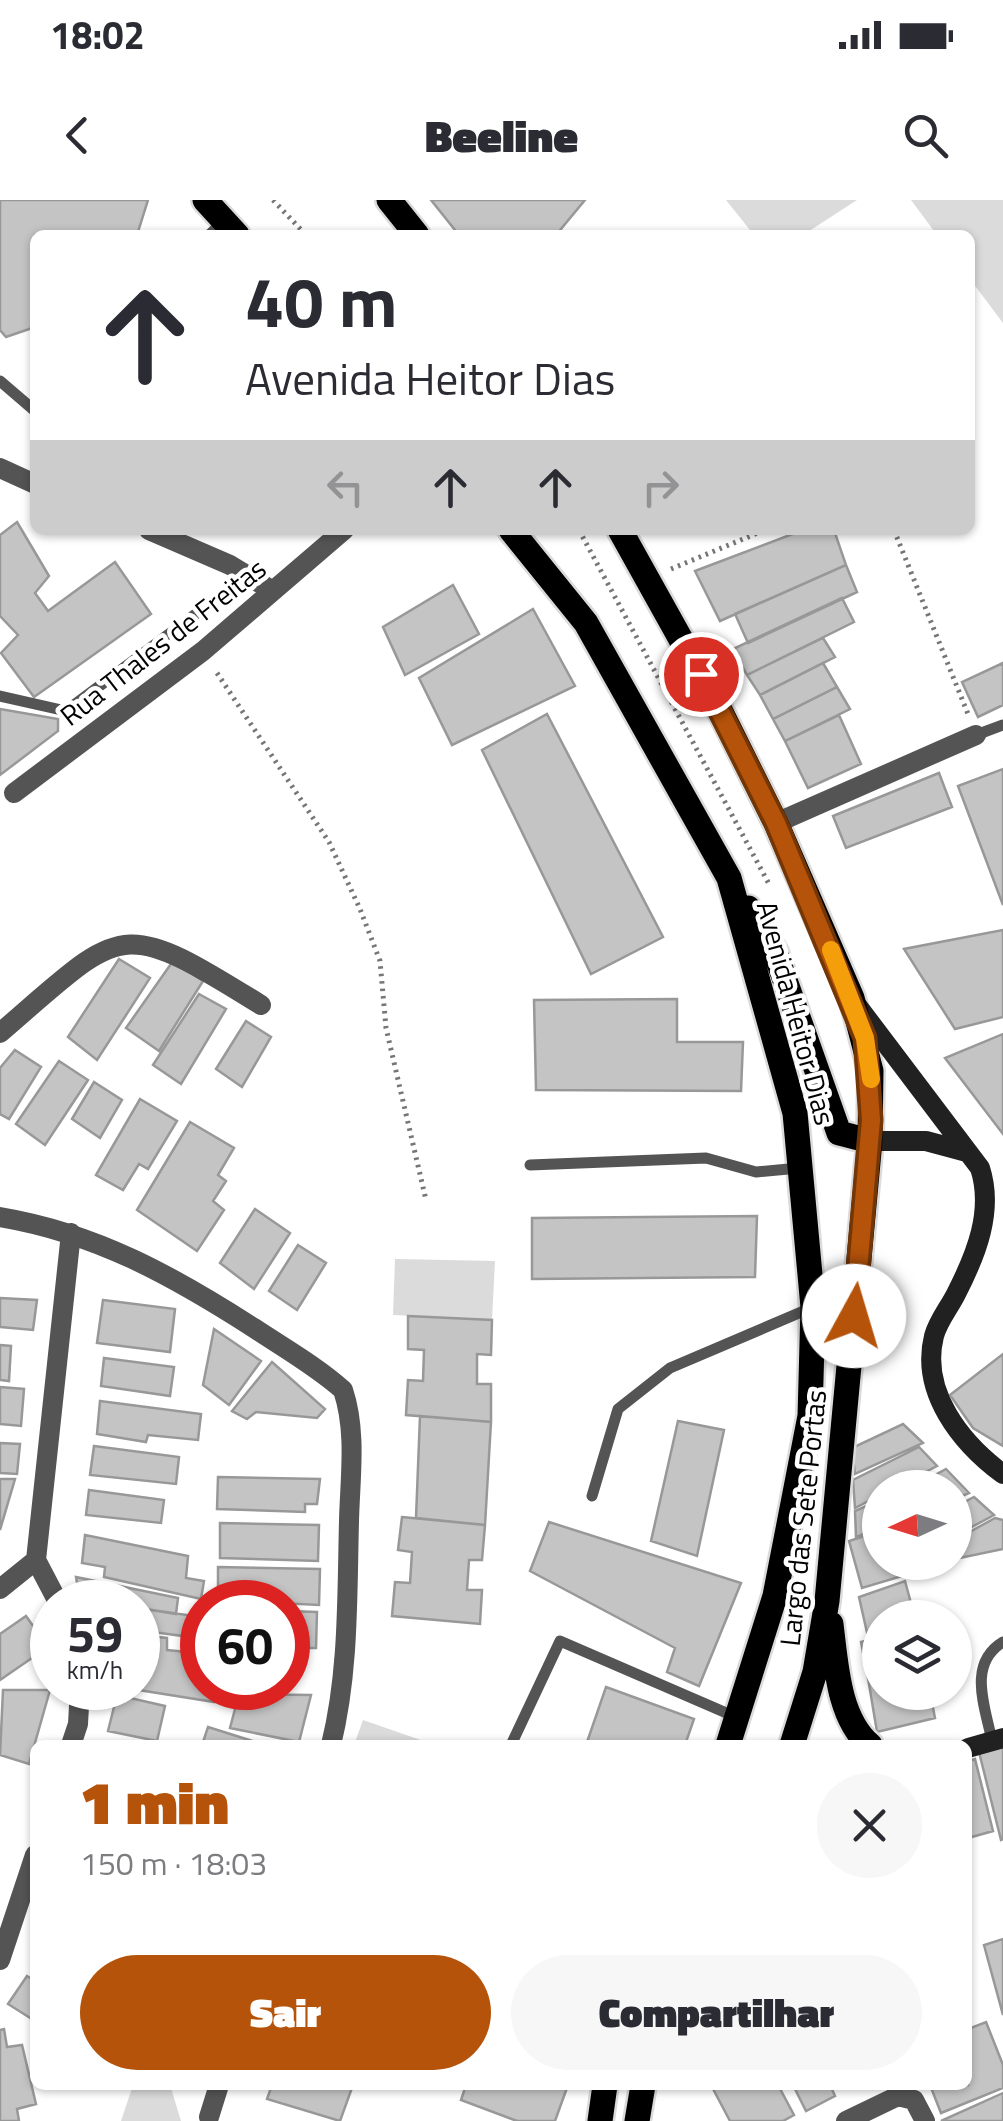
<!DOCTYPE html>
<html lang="pt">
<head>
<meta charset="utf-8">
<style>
  body { margin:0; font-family:"Titillium Web",sans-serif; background:#f7f7f7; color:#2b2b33; height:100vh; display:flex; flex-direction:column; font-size:38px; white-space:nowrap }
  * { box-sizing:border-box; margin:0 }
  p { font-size:32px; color:#7c7c81 }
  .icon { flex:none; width:55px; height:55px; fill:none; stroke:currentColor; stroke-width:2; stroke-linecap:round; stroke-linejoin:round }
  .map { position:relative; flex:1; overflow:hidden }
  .side { position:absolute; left:30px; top:1540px; width:942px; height:350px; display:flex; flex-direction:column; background:#fff; border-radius:15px; box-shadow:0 2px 8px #0004 }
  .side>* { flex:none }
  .banner { position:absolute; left:30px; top:30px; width:945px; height:305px; border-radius:15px; box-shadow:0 2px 8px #0004; background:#fff; color:#2b2b33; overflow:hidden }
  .needle { width:65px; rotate:266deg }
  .buttons { position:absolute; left:862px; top:1270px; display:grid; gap:20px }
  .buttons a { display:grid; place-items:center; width:110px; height:110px; border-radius:50%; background:#fff; box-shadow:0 2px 8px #0004; font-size:50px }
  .speed { position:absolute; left:30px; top:1380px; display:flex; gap:20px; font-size:50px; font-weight:700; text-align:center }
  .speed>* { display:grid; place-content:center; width:130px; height:130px; border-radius:50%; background:#fff; box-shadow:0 2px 8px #0004; line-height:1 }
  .speed small { font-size:25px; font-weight:400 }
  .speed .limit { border:15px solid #d22; background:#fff; color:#111 }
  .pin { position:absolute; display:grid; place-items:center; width:85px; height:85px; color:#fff; margin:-42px; border:5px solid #fff; border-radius:50%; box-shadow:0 2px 10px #0007 }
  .me { position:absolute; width:110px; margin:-55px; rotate:6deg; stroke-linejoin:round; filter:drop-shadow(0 0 8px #0008) }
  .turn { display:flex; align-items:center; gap:35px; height:210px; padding:0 50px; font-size:45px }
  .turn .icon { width:130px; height:130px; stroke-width:2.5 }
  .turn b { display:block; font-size:70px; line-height:85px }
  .lanes { display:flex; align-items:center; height:95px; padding:0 50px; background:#0003; justify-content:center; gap:50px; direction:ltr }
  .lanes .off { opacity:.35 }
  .round { display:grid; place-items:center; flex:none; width:105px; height:105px; border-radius:52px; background:#f7f7f7 }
  .headline { display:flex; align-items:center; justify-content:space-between; height:170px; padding:0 50px }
  h1 { font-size:60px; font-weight:800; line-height:75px; color:#b45309 }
  .primary-button { display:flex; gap:20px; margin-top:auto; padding:20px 50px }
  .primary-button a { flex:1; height:115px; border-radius:60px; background:#b45309; color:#fff; font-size:40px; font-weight:800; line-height:115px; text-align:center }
  .primary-button a+a { background:#f7f7f7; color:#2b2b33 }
  .status { display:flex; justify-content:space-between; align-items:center; height:70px; padding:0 50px; background:#fff; direction:ltr }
  .status svg { height:28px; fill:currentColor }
  header { display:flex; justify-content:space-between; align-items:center; height:130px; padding:0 50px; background:#fff; font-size:45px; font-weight:800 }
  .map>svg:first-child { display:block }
  .green { fill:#dbdbdb }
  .building { fill:#c4c4c4; stroke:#989898; stroke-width:2.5 }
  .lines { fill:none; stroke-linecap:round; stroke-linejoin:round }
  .primary-casing { stroke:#dbdbdb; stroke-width:30 }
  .path { stroke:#767676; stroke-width:5; stroke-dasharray:2.5 5; stroke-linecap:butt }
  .lane { stroke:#545454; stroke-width:11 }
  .street { stroke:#545454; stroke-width:20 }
  .secondary { stroke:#212121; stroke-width:20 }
  .primary { stroke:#000; stroke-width:25 }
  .route-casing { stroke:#753606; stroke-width:25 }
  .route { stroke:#b45309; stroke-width:18 }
  .slow { stroke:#f59e0b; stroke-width:18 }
  .labels { text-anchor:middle; stroke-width:9; stroke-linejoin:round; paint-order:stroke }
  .street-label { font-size:28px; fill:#000; stroke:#fff }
</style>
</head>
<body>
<div class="status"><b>18:02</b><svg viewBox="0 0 49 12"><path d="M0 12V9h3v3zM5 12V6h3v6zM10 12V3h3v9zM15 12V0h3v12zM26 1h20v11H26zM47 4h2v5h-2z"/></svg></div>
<header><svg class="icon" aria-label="back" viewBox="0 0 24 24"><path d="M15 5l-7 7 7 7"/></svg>Beeline<svg class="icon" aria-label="search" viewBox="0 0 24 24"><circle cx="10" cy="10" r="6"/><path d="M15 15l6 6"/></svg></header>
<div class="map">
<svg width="1003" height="1921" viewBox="0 0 1003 1921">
  <rect width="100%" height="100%" fill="#fff"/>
  <!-- green -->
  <path class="green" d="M726,0H857L803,35H754Z
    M911,0H1003V123L970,79V35H937Z
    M395,1059L495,1061L492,1120L393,1115Z
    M363,1520L435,1545H354Z
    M133,1885H170L181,1921H121Z"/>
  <!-- building -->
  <path class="building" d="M0,0H148L137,35H35V127L6,137L0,130Z
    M0,0H148L137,35H35V127L6,137L0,130Z
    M431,0H585L556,35H459Z
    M17,322L49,376L35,393L48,411L115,362L151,414L34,497L1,453L18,435L0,416V335Z
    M803,330H834L846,365L720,421L695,371Z
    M846,365L857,392L748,443L735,414Z
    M453,385L479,434L405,475L383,427Z
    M842,398L854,422L747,475L733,449Z
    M533,409L575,486L452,545L419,478Z
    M823,438L835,457L760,495L747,475Z
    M823,463L837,487L773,519L760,495Z
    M1003,463V505L978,517L962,482Z
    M837,487L850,509L785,541L773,519Z
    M0,509L58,519V531L0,575Z
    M547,514L663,737L591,774L482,550Z
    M839,515L861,564L808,588L785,541Z
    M1003,569V705L958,586Z
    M939,573L952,607L846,648L833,616Z
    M1003,730V817L955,829L904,749Z
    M119,759L150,778L97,860L68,837Z
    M173,761L203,781L159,851L126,828Z
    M199,794L226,809L181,884L153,865Z
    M677,799V842H743L741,891L536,890L534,800Z
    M246,821L271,837L242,887L216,869Z
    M1003,834V934L945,858Z
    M15,850L41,867L9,919L0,914V868Z
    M59,861L88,880L45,945L16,924Z
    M94,882L122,900L100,938L72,919Z
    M140,899L177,921L148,969L139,964L123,990L96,975Z
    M190,922L234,948L218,975L226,981L213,1001L224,1010L197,1051L137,1010Z
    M255,1009L290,1033L254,1089L220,1063Z
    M757,1016L755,1077L532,1079V1018Z
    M298,1045L326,1063L297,1110L269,1091Z
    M0,1098L37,1100L33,1130L0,1127Z
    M103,1100L175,1109L170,1152L97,1143Z
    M408,1116L492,1120L491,1155L477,1154V1184H491V1222L406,1215L408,1180L423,1181L424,1150L408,1149Z
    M214,1129L261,1161L229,1205L203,1185Z
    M0,1145L11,1146L9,1181L0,1180Z
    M1003,1154V1246L973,1228L950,1195Z
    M104,1158L174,1167L170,1196L101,1186Z
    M272,1162L325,1209L317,1218L256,1212L247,1219L232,1211Z
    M0,1187L24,1189L21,1226L0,1224Z
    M100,1201L201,1214L198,1240L148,1235L146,1242L97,1234Z
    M420,1216L491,1222L485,1325L416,1318Z
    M678,1221L724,1230L697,1356L651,1341Z
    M903,1224L923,1243L855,1274L852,1248Z
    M0,1243L20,1244L17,1274L0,1273Z
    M94,1246L179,1257L176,1284L90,1275Z
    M919,1247L937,1266L895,1288H880V1295L855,1308L853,1280Z
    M946,1269L969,1293L955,1299V1288H927L924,1281Z
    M218,1277L320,1279L317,1304H305V1312L217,1309Z
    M0,1279H15L0,1330Z
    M89,1290L164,1300L161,1323L86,1315Z
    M974,1297L994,1315L955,1336V1307Z
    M880,1300V1328L856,1337L855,1311Z
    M402,1317L485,1325L482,1360H469L467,1390H482L480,1424L392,1416L395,1382L410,1383L412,1352L398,1350Z
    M995,1318L1003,1320V1349L955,1359V1340Z
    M549,1322L741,1383L699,1486L667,1472L675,1448L530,1371Z
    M220,1323L319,1325L318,1361L220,1358Z
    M880,1331V1362H949L862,1388L849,1341Z
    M85,1335L188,1356L186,1378L204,1381L201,1399L104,1377L105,1367L82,1363Z
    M218,1367L320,1369L319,1405L218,1400Z
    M76,1377L178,1398L176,1414L138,1408V1402L80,1400Z
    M905,1381L915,1418H880V1434L868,1437L859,1397Z
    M138,1408L194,1416L190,1437L138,1430Z
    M288,1411L317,1412L316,1448H288Z
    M26,1416L48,1447L0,1480V1434Z
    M138,1435L167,1438V1450L197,1453L199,1440L202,1441V1488H216L214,1502L126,1488H138Z
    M880,1437V1466L866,1469L861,1442Z
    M880,1469V1492H930L935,1518L877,1532L867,1472Z
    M606,1487L694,1519L685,1545H586Z
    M3,1490H50L29,1564L0,1555Z
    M239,1494L311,1495L299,1542L230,1528Z
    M117,1495L165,1506L157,1541L108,1531Z
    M208,1527L265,1545H202Z
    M1003,1546V1639L1001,1640L979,1552Z
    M975,1559L993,1631L968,1638V1561Z
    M1003,1739V1815L984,1745Z
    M27,1776L35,1781V1821L8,1804Z
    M986,1822L1003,1865V1888L941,1913L930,1885H968V1829Z
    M4,1829L7,1847L22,1845L36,1904L17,1909L19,1921H0V1830Z
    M272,1885H353L340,1921L267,1899Z
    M466,1885H568L555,1921H517L461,1900Z
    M711,1885H778L794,1915L783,1921H730Z
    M793,1885H830L835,1896L806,1911Z
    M1003,1893V1921H941Z"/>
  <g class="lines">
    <defs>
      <path id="primary" d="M205,0L237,35
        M389,0L417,35
        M511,330L586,423L729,678L795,913L813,1107L810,1216L775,1396L728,1545
        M620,330L718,506L776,623L852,798L871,871L870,941L827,1401L815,1472L792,1545
        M748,708L775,752L839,933L870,941
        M831,1424C836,1463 838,1518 870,1545
        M600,1921L605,1885
        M637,1921L643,1885"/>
    </defs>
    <!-- primary casing -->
    <use href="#primary" class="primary-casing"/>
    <!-- path -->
    <path class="path" d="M273,0L306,35
      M579,330L769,684
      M894,330L968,514
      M671,369L765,330
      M217,473L329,642L360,709L380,761L386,828L426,1000"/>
    <!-- lane -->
    <path class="lane" d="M209,35L224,21
      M0,181L35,211
      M0,496L66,511L248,375
      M976,535L1003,525
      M530,965L706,958L756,972L799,968
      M592,1296L618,1209L670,1168L813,1107
      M992,1541C985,1506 967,1464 1003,1442
      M511,1545L560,1441L738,1518"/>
    <!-- street -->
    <path class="street" d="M0,268L35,284
      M149,330L230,365L273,391
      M14,593L203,451L344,330
      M776,623L976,535
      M0,833C124,726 117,715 261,805
      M0,1017C96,1033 173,1076 254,1128C284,1148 316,1166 343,1190C357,1232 350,1278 349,1321C347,1396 349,1472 331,1545
      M36,1360L58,1402
      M0,1389L36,1360L71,1033
      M71,1545L78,1524L80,1488
      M0,1760L35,1655
      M209,1917L219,1885
      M846,1921L898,1896L914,1900L925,1921"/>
    <!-- secondary -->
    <path class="secondary" d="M856,804L980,968C994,1011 976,1055 956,1094C949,1108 938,1121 934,1136C920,1192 961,1243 1003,1274
      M870,941H926L967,952
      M968,1548L1003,1538"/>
    <!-- primary -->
    <use href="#primary" class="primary"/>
  </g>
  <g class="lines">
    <defs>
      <path id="route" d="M701,474L776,623L865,838L871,920L854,1116"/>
    </defs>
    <!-- route casing -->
    <use href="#route" class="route-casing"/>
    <!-- route -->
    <use href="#route" class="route"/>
    <!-- slow -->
    <path class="slow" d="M831,750L865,838L871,879"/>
  </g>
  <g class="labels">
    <!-- street labels -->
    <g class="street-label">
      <text transform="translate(163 442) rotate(-38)" y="10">Rua Thales de Freitas</text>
      <text transform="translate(796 813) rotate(75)" y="10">Avenida Heitor Dias</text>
      <text transform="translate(803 1318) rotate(-84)" y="10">Largo das Sete Portas</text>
    </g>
  </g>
</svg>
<div class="buttons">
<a><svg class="needle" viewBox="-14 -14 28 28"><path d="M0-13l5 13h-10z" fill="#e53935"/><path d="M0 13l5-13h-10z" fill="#7c7c81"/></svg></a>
<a><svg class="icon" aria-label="layers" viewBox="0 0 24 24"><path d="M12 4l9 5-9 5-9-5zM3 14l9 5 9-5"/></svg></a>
</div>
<div class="speed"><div>59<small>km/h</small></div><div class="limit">60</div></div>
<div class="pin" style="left:701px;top:474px;background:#d93025"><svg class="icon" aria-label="arrive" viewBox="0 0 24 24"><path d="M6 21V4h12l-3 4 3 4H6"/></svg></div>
<svg class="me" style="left:854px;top:1116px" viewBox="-20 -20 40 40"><circle r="19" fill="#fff"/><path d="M0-13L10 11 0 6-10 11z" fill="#b45309"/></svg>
<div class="banner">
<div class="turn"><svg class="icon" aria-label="ahead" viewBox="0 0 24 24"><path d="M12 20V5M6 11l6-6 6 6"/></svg><div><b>40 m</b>Avenida Heitor Dias</div></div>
<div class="lanes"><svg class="icon off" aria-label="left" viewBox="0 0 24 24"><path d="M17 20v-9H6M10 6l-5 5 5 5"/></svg><svg class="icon" aria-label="ahead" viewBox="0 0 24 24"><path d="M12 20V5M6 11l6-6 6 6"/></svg><svg class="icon" aria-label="ahead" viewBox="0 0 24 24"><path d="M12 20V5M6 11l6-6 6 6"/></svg><svg class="icon off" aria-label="right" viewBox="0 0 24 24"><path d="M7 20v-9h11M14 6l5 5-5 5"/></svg></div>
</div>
<section class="side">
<div class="headline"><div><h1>1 min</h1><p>150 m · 18:03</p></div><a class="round"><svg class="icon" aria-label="close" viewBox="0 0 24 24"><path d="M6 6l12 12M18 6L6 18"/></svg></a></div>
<div class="primary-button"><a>Sair</a><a>Compartilhar</a></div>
</section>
</div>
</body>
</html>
